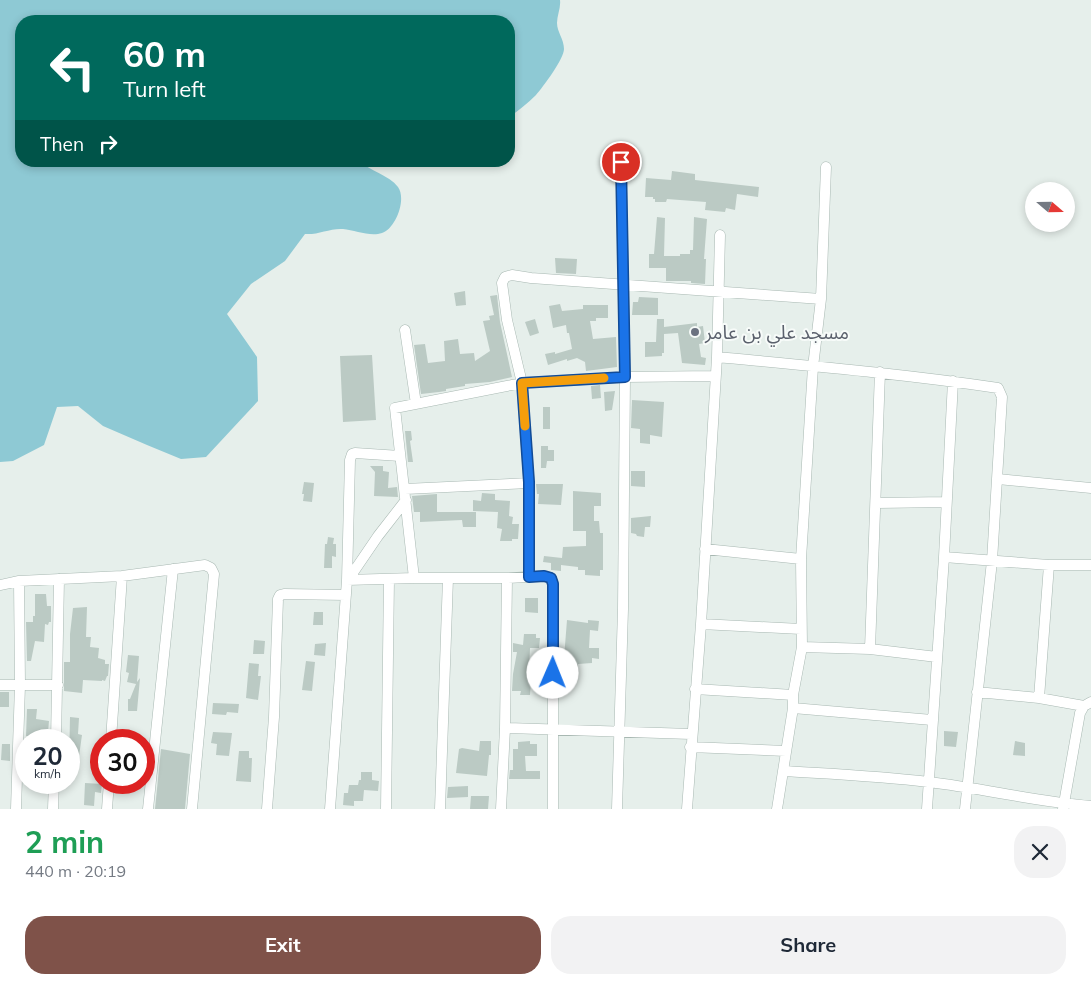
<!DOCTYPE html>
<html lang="en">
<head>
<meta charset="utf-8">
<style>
  body { margin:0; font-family:Mulish,"Noto Sans Arabic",sans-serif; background:#f2f2f3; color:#1f2937; height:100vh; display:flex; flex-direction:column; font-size:19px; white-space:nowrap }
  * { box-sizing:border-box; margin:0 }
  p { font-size:16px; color:#747a83 }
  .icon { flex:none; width:28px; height:28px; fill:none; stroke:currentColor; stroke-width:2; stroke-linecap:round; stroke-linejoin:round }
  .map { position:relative; height:809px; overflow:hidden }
  .sheet { display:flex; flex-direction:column; background:#fff; flex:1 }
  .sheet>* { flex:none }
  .guide { position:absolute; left:15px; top:15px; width:500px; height:152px; border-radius:20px; box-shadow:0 2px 8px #0003; background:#00695c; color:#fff; overflow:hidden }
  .needle { width:32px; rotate:110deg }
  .fabs { position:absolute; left:1025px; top:182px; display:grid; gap:10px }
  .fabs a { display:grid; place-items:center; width:50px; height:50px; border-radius:50%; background:#fff; box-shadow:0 2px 8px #0003; font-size:25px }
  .speed { position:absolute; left:15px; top:729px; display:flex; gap:10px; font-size:25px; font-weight:700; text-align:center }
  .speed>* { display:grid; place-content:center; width:65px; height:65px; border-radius:50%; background:#fff; box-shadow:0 2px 8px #0003; line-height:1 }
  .speed small { font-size:12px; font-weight:400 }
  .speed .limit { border:8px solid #d22; background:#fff; color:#111 }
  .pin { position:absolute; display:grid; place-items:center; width:42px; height:42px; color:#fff; margin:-21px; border:2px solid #fff; border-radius:50%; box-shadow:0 1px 5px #0007 }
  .me { position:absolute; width:55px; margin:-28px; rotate:1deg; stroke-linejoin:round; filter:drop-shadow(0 0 4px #0008) }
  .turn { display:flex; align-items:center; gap:18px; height:105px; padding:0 25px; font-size:22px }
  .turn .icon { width:65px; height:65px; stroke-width:2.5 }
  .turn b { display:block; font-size:35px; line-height:42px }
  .then { display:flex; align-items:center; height:48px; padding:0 25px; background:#0003; gap:10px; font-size:19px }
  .round { display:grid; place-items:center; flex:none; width:52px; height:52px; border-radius:20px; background:#f2f2f3 }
  .headline { display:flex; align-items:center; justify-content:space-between; height:85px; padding:0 25px }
  h1 { font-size:30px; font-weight:700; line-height:38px; color:#1e9e55 }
  .cta { display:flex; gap:10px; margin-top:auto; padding:10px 25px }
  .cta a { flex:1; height:58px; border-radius:20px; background:#7f5249; color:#fff; font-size:20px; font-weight:700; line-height:58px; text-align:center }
  .cta a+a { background:#f2f2f3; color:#1f2937 }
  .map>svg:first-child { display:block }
  .water { fill:#8ec9d4 }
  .building { fill:#bbcac4 }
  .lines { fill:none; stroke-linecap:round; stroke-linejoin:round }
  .street-casing { stroke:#a8b8b2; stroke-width:11 }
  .street { stroke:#fff; stroke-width:10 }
  .route-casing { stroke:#114b97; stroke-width:12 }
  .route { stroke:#1a73e8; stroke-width:9 }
  .slow { stroke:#f59e0b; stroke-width:9 }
  .worship-dot { fill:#6b7280; stroke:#f7fbf9; stroke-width:2 }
  .labels { text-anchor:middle; stroke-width:4; stroke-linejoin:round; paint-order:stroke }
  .worship-label { font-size:19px; fill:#5b616d; stroke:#f7fbf9; text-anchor:start }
</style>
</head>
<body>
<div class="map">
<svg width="1091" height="809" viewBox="0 0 1091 809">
  <rect width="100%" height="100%" fill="#e6efeb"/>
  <!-- water -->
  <path class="water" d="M0,0H560C561,8 557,15 557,23C557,32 564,39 564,49C564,59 543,87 536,95C528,103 518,111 509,117V21H21V161H359C370,171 389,175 398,187C407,200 395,229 382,233C370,237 355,230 343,229C330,228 318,235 305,234L285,261L251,284L227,314L257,357L258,401L206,457L181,459L147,445L103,426L78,406L57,407L44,445L13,461L0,462Z"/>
  <!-- building -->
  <path class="building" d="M672,171L695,174V180L759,187L758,197L737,194L735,210L726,208L725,212L705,210L706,202L667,199L666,202H655V199H653V197H645L646,178L671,180Z
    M657,217L665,218L664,256H680V254H690V250H693L694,217L707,219L704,259H706L705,284L691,283V281H666V268H649V254H654Z
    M555,258L577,259L576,274L556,273Z
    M465,291L466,305L456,306L454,293Z
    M497,295L500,322L512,377L490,382L465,384V386L446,389V391L439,392L421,394L414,345L425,344L428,363L445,361L444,341L458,339L460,354L474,353L475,361L490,351L483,321L490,320L489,316L494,315L490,296Z
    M639,297L658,298V315H632L633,302H638Z
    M560,304L562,311L583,309V305H608V318H596V321H590L593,339L616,337L617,367L586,371L585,362L577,358L567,361V359L548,365L545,354L555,352V354L572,349L569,333H567L566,325L553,328L549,306Z
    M535,319L539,333L530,336L525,322Z
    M657,319H664V327L697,323V327L703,326L705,343L699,344L701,357L706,358L705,365L682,363L678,333L664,334V353H662V356L645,357V342H656Z
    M372,355L376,420L343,422L340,356Z
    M600,385L601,398L592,399L591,386Z
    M615,391L612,410L605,411L604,392Z
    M632,400L664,402L662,437L650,435V444L640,443V429L631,428Z
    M543,407H550V429H543Z
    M405,431H411L412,440L410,441L413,462H408Z
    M541,446H548V450H554V461H547L546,468H541Z
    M370,466H383V471L389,472L388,488L397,487L398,497L374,496L375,472Z
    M631,471H645V487L631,486Z
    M304,482L314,483L312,502L303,501L304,494H302Z
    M536,484H563L561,505L538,504L539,494H537Z
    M573,491L601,493V506H594V521H599L600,533H603V570H600V576L585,575V570H578V567L561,565V571L551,570V563L543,562L544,556L562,558L563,547L586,546V531H573Z
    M482,493L495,494V500L510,501L509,516L513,517L512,524H519L518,539H512V541H500L502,529L497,528L498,512L473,511V500L481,501Z
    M437,494V512H476V527H463L462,520L420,522V512H414L412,496Z
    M651,516L650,527H645L644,537L637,536L636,534L631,533V518Z
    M328,537L334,538L333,544H336V557L332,556V568H324L325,544H327Z
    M35,594H46L47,606H51V622H49L48,625L45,624L44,642L35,641L31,661H27L26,622H33V616H35Z
    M525,598H538V613L525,612Z
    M87,607L86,637H91L90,647L99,648L98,658L105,660V664H109L108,676H107L105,681L102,680V681L83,680L82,693L64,691V662H70V634L73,608Z
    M314,612H323V625H313Z
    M567,620L588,623V620L599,621L598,631L590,630L589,648H599V659L592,658V663L578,664V669H566L567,658H564Z
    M524,634H536V638H540L539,648H530L529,669L530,672L542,673V682L531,681L530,695H520L521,691H512L513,674L517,652H513V643L523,645Z
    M254,640L265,641L264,654H253Z
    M326,643L325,656L314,655L315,644Z
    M128,655L139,656L137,682L140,678L137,711H128V699H130L136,684L127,682L129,673L126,672Z
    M306,661L315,662L312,691L302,690Z
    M249,663L259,664L258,676H261L258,700L246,698Z
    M0,692H9V707H0Z
    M213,703L239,704L238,713L227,712L226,715L212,714Z
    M27,709H37L36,719L49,721L48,732L40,731L39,740H29L30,736H26Z
    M70,717L79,718L78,734L82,735L78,763H69Z
    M944,731L958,732L956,747L944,746Z
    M213,732L232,733L229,756L216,755L217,744L211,743Z
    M480,741H491V755H489L487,776L456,773L459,749L462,748L479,751Z
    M530,741V744H537V756H525L526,771H540V779H509L510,770H513V749H518V742Z
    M1015,741L1025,743V756L1013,755Z
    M2,744H10V761L1,760Z
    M161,749L190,754L185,809H155Z
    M239,751H249V758H252L251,782L236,781Z
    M361,772H372V780L379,781L378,791L364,790L363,801H354V806L343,805L344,793H348L349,785H358L359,780H361Z
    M85,783L102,784L101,793L95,792L94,806L84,805Z
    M468,786V797L447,798L448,787Z
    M471,796H489L488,809H470Z"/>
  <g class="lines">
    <defs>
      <path id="street" d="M405,330L416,404
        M717,357C811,366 905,374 998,388L1002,397L992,561L965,809
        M998,479L1091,488
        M405,489L529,483
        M877,503L946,502
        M705,549L801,559
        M944,557L1049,565H1091
        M529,577V483L522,383L507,320L502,283L505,277L512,275L531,278L821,299
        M414,578L395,408L522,383L625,377L715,376
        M347,580L414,578H507L544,576L551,578L553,584V809
        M348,580L378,536L406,500
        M0,585L19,581L122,576L205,565L211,568L214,574L192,809
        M701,624L801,629
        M802,647L870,649L937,657
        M870,649L880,372
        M0,685H58
        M695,689L793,695
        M977,692L1039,698L1084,706
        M1039,698L1049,565
        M793,708L932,720
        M505,728L691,734
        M56,740L59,579
        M111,740L122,576
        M690,747L786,751
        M783,771C831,774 880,776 928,782C983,788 1036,802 1091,806
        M16,809L20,685L19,581
        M53,809L54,782
        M107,809L109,782
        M148,809L173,569
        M267,809L274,717L278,599L280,595L284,594L346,595
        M330,809L347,580L350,460L352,454L355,453L400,456
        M386,809L389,579
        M440,809L448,578
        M501,809L505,728L507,578
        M617,809L623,609L625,377L621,162
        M687,809L701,624L717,357L720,235
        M777,809L793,708V695L802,647L801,559L813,367L821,299L826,167
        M927,809L944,557L953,381
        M1063,809L1080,713L1084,706L1091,702"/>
    </defs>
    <!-- street casing -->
    <use href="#street" class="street-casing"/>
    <!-- street -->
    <use href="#street" class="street"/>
  </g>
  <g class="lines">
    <defs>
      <path id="route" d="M553,673V584L551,578L544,576L529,577V482L522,383L625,377L621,162"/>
    </defs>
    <!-- route casing -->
    <use href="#route" class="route-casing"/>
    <!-- route -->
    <use href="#route" class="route"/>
    <!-- slow -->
    <path class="slow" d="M525,426L522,383L604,378"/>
  </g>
  <!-- markers -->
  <circle class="worship-dot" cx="695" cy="332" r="5"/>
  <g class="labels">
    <!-- worship labels -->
    <g class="worship-label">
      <text x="705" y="339">مسجد علي بن عامر</text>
    </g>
  </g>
</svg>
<div class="fabs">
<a><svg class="needle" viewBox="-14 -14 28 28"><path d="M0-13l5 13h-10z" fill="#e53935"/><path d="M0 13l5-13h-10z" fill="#747a83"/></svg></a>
</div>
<div class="speed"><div>20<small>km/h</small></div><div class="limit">30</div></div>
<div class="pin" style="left:621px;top:162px;background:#d93025"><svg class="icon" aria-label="arrive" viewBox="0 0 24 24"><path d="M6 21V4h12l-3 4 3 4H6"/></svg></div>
<svg class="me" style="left:553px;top:673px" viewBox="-20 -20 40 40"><circle r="19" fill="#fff"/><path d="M0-13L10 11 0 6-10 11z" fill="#1a73e8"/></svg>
<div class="guide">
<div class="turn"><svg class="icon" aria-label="left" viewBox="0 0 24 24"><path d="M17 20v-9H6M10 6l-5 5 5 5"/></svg><div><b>60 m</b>Turn left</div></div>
<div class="then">Then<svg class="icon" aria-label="right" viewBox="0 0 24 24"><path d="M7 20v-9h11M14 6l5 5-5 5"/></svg></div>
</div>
</div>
<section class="sheet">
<div class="headline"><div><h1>2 min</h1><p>440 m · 20:19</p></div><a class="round"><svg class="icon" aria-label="close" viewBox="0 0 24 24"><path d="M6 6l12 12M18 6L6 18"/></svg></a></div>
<div class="cta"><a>Exit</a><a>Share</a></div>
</section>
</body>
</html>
